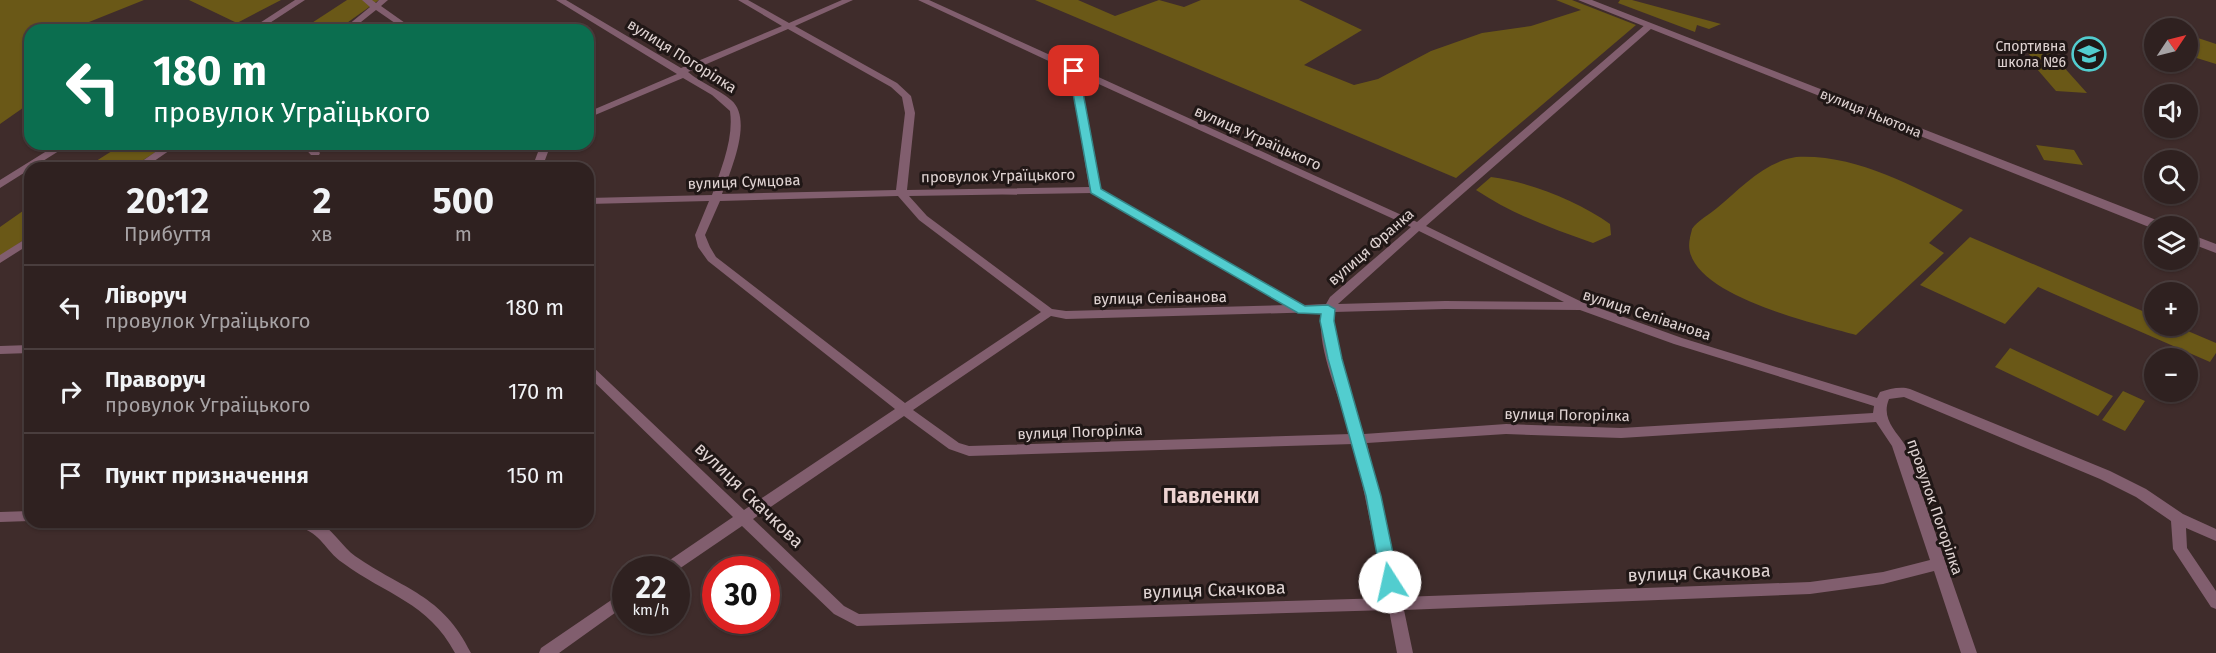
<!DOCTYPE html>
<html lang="uk">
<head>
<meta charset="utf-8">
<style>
  body { margin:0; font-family:"Fira Sans",sans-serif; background:#372929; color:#f1f3f6; height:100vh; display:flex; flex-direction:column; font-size:22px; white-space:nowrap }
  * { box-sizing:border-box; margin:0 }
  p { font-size:20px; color:#a7a3a5 }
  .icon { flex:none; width:33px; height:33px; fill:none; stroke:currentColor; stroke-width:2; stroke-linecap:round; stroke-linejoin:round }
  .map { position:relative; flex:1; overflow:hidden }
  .panel { position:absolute; left:24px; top:162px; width:570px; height:366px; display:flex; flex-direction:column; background:#2f2120; border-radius:18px; box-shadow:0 2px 4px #0004,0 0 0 2px #4a3e3e }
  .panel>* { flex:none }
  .top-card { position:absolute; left:24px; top:24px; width:570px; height:126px; border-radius:18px; box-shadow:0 2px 4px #0004,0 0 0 2px #4a3e3e; background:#0b6e4f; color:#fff; overflow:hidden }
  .needle { width:39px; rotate:55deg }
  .fabs { position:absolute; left:2144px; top:18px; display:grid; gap:12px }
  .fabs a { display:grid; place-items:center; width:54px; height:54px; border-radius:50%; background:#2f2120; box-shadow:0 2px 4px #0004,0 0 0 2px #4a3e3e; font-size:30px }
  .speed { position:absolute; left:612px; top:556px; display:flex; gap:12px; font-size:30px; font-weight:700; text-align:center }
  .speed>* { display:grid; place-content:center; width:78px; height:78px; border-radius:50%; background:#2f2120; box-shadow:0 2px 4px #0004,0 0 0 2px #4a3e3e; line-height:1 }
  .speed small { font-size:15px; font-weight:400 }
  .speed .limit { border:9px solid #d22; background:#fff; color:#111 }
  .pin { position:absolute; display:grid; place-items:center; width:51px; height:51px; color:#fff; margin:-26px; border-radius:12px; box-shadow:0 3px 9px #0006 }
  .me { position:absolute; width:66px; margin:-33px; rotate:350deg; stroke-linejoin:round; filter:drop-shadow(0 0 4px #0008) }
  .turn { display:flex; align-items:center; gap:21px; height:126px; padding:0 30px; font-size:27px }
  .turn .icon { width:78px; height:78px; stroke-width:2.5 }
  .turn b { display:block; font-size:42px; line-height:51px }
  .eta { display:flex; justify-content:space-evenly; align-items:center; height:102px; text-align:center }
  .eta b { font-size:36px; font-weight:700; line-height:42px }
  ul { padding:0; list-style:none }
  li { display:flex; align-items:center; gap:18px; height:84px; padding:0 30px; border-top:2px solid #4a3e3e }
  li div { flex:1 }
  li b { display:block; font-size:22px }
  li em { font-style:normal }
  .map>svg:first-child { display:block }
  .green { fill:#6a5817 }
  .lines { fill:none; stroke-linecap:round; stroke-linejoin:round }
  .minor { fill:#815e6e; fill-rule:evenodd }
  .tertiary { fill:#815e6e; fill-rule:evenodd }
  .route { fill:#52cdcf; stroke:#358587; stroke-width:1.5 }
  .labels { text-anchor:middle; stroke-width:6; stroke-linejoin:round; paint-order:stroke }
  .far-poi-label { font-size:14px; fill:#e0d4d3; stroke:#201716; text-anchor:end }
  .far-street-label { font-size:14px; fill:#e0d4d3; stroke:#201716 }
  .street-label { font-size:15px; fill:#e0d4d3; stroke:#201716 }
  .near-street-label { font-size:18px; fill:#e0d4d3; stroke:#201716 }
  .district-label { font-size:21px; font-weight:bold; fill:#edd4d2; stroke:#201716 }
</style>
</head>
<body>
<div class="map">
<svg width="2216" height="653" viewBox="0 0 2216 653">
  <rect width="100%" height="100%" fill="#3f2c2b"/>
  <!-- green -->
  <path class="green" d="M0,0H144L69,30H30V103L0,124Z
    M189,0H281L237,23Z
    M347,0H379L337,30H301Z
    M1035,0H1078L1115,16L1159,0L1184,7L1201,0H1299L1362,30L1304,65L1354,85L1378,79L1431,51L1482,33L1531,26L1581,10L1556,0H1572L1636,25L1456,178Z
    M1620,0H1632L1721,24L1709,29L1697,25L1695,32L1618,3Z
    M2192,36L2216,44V64L2187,55V41Z
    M2017,40L2041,42L2058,61L2033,59Z
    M2031,62L2061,64L2087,93L2056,91Z
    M123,144H168L131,168H85Z
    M2036,145L2074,150L2083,165L2044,160Z
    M1796,157C1857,154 1910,186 1963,210L1929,243L1944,253L1856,335C1817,324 1677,293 1690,238C1690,237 1692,230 1692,229C1697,221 1710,214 1717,208C1741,188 1764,162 1796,157Z
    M1491,177C1529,182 1578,201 1610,224L1611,235L1593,243C1553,229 1512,214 1476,190Z
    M30,206V235L0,257V227Z
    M1970,237L2154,316V326H2176L2216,343V353L2210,362L2038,287L2005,324L1920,285Z
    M2010,348L2113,396L2098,416L1995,367Z
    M2123,391L2145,401L2125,431L2102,420Z"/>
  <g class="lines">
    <!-- minor -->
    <path class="minor" d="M295,0H305L259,30H249Z
      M362,0H372L376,3L379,0H388L381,6L415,30H405L376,10L351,30H342L370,7Z
      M556,0H566L681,68L782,26L738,0H748L789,23L842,0H853L795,26L897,83L911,96L915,113L907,190L1089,187L1070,71L918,0H929L1417,222L1646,24H1652V28L1426,226L1582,302L1682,338L1877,398L1880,392C1889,389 1901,386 1910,389L2110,471L2146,489L2183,514L2216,529V541L2186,528L2187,548L2216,591V609L2211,607L2173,549L2171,521L2136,497L2100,479L1904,397L1889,399C1881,418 1895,430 1905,445L1977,653H1961L1934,571L1883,584L1810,594L1404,610L1413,653H1397L1389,610L857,626L834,614L742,526L676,571L659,570L661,566L733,517L588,376V365L592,366L744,510L895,409L708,261L698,247L695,235L709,201L588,204V198L712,195C721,169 734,139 730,111L712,95L683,78L588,118V112L677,74ZM788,29L891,87L902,97L905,113L896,190L722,194C730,172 754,119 731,100C718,89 701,83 688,72ZM1079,75L1411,227L1330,297L1326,304L1304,305L1100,189ZM1093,193L1287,305L1066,311L1052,309L927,216L909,196ZM898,196L919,220L1041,312L905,403L716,257L710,247L705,235L720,201ZM1419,231L1564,302L1445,301L1338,304ZM1445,309L1580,310L1674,344L1874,406L1873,413L1621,428L1506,424L1364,434C1354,402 1327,344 1334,312ZM1322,312C1315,345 1341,402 1351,434L969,446L959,443L913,410L1051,316L1066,319ZM904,416L949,449L969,456L1354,444L1386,598L859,614L844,606L753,519ZM1876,422L1892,446L1930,560L1883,572L1810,582L1401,597L1367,443L1506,434L1621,438Z
      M58,144H70L0,188V180Z
      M167,144H179L144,168H132Z
      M301,144H312L320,153L319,155H311Z
      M541,144H551L542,168H532Z
      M30,236V244L0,263V255Z
      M30,345V353L0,354V346Z
      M30,511V521L0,522V512Z
      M295,522L322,524C335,533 343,547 355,556C404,590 442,594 471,653H455C428,602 386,595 343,563C323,549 324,535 297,526Z
      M626,590V605L559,653H539L541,648Z"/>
    <!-- tertiary -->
    <path class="tertiary" d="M1578,0H1592L2164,223L2166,226H2154V229Z
      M2187,233L2216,244V253L2187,242Z"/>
  </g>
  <!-- route -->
  <path class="route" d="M1070,68L1079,71L1101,189L1305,306L1328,305L1335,309L1334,321L1342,359L1381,496L1399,582L1396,587L1390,589L1384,587L1382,582L1366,496L1328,359L1320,321L1321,314L1298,313L1091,193L1069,71Z"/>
  <!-- icons -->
  <defs>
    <symbol id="school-ring" viewBox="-11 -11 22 22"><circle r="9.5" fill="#201716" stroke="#52cdcf" stroke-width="1.5"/><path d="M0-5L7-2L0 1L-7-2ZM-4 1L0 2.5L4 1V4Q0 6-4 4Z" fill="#52cdcf"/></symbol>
  </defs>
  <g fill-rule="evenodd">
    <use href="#school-ring" x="2070" y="35" width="38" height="38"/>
  </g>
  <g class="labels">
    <!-- far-poi labels -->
    <g class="far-poi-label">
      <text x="2066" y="51">Спортивна<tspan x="2066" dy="16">школа №6</tspan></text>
    </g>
    <!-- far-street labels -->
    <g class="far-street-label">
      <text transform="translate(1871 113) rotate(22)" y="5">вулиця Ньютона</text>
    </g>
    <!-- street labels -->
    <g class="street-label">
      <text transform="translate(682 56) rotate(32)" y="5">вулиця Погорілка</text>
      <text transform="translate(1258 138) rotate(24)" y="5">вулиця Уграїцького</text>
      <text transform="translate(998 176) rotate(-1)" y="5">провулок Уграїцького</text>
      <text transform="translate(744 182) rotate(-2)" y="5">вулиця Сумцова</text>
      <text transform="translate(1371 247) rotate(-41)" y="5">вулиця Франка</text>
      <text transform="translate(1160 298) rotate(-1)" y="5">вулиця Селіванова</text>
      <text transform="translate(1647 315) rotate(18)" y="5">вулиця Селіванова</text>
      <text transform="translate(1567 415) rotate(1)" y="5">вулиця Погорілка</text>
      <text transform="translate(1080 432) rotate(-2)" y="5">вулиця Погорілка</text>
      <text transform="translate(1935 507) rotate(71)" y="5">провулок Погорілка</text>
    </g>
    <!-- near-street labels -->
    <g class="near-street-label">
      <text transform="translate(749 495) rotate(44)" y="6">вулиця Скачкова</text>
      <text transform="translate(1699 573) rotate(-2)" y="6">вулиця Скачкова</text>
      <text transform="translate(1214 590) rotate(-2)" y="6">вулиця Скачкова</text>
    </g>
    <!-- district labels -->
    <g class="district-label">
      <text x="1211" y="503">Павленки</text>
    </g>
  </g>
</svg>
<div class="fabs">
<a><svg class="needle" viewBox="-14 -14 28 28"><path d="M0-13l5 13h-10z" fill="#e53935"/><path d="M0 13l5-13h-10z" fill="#a7a3a5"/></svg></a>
<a><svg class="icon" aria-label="sound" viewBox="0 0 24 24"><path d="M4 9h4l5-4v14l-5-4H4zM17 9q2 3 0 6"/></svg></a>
<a><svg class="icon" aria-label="search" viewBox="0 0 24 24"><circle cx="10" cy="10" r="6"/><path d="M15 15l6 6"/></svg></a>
<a><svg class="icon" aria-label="layers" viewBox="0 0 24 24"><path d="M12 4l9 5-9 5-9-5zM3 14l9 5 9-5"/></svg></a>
<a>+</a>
<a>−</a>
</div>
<div class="speed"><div>22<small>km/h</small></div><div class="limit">30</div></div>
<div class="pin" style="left:1074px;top:71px;background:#d93025"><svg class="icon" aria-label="arrive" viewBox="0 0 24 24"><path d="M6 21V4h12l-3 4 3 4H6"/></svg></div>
<svg class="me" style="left:1390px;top:582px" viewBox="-20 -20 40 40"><circle r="19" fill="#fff"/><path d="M0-13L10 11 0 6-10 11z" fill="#52cdcf"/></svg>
<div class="top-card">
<div class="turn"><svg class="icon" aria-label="left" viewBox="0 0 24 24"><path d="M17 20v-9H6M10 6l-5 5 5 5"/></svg><div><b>180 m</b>провулок Уграїцького</div></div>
</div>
<section class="panel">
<div class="eta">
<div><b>20:12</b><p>Прибуття</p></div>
<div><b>2</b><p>хв</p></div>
<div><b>500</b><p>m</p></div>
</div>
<ul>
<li><svg class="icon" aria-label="left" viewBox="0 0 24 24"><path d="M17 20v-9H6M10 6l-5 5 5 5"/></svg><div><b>Ліворуч</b><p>провулок Уграїцького</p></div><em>180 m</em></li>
<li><svg class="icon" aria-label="right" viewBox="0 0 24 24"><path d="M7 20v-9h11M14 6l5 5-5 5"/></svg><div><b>Праворуч</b><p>провулок Уграїцького</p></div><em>170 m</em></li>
<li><svg class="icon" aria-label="arrive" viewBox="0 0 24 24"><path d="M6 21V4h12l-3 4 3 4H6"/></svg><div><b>Пункт призначення</b></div><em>150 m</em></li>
</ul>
</section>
</div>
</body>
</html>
